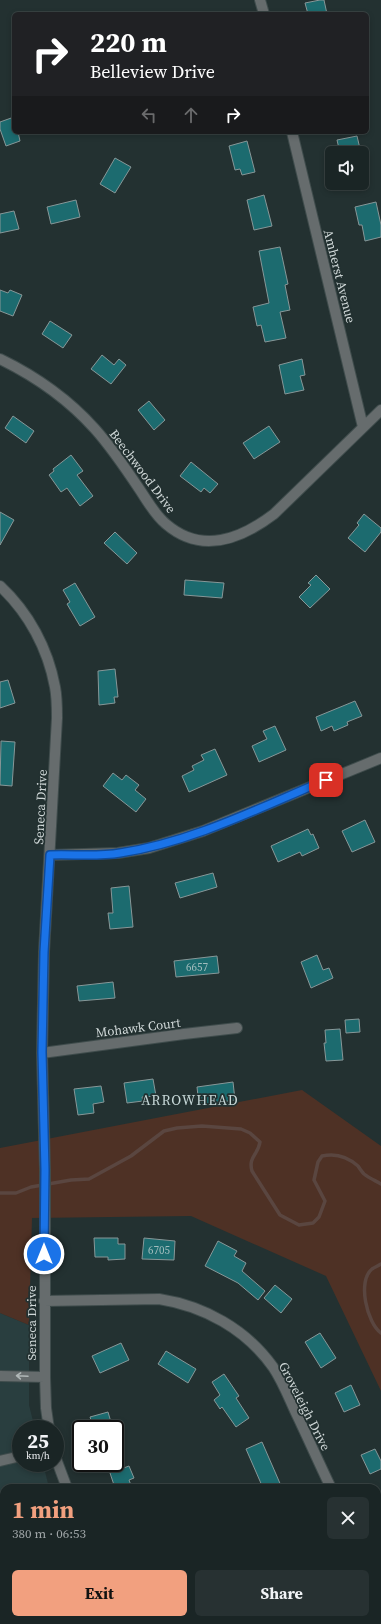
<!DOCTYPE html>
<html lang="en">
<head>
<meta charset="utf-8">
<style>
  body { margin:0; font-family:"Source Serif 4",serif; background:#273132; color:#f1f3f6; height:100vh; display:flex; flex-direction:column; font-size:15px; white-space:nowrap }
  * { box-sizing:border-box; margin:0 }
  p { font-size:13px; color:#9fa5a7 }
  .icon { flex:none; width:22px; height:22px; fill:none; stroke:currentColor; stroke-width:2; stroke-linecap:round; stroke-linejoin:round }
  .map { position:relative; flex:1; overflow:hidden }
  .drawer { position:absolute; left:0px; top:1484px; width:381px; height:140px; display:flex; flex-direction:column; background:#1a2525; border-radius:12px 12px 0 0; box-shadow:0 2px 6px #0003,0 0 0 1px #384242 }
  .drawer>* { flex:none }
  .guide { position:absolute; left:12px; top:12px; width:357px; height:122px; border-radius:6px; box-shadow:0 2px 6px #0003,0 0 0 1px #384242; background:#202124; color:#fff; overflow:hidden }
  .tools { position:absolute; left:325px; top:146px; display:grid; gap:8px }
  .tools a { display:grid; place-items:center; width:44px; height:44px; border-radius:6px; background:#1a2525; box-shadow:0 2px 6px #0003,0 0 0 1px #384242; font-size:20px }
  .speed { position:absolute; left:12px; top:1420px; display:flex; gap:8px; font-size:20px; font-weight:700; text-align:center }
  .speed>* { display:grid; place-content:center; width:52px; height:52px; border-radius:50%; background:#1a2525; box-shadow:0 2px 6px #0003,0 0 0 1px #384242; line-height:1 }
  .speed small { font-size:10px; font-weight:400 }
  .speed .limit { border:2px solid #111; border-radius:6px; background:#fff; color:#111 }
  .pin { position:absolute; display:grid; place-items:center; width:34px; height:34px; color:#fff; margin:-17px; border-radius:8px; box-shadow:0 2px 6px #0006 }
  .me { position:absolute; width:44px; margin:-22px; rotate:0deg; stroke-linejoin:round; filter:drop-shadow(0 0 3px #0008) }
  .turn { display:flex; align-items:center; gap:14px; height:84px; padding:0 12px; font-size:18px }
  .turn .icon { width:52px; height:52px; stroke-width:2.5 }
  .turn b { display:block; font-size:28px; line-height:34px }
  .lanes { display:flex; align-items:center; height:38px; padding:0 12px; background:#0003; justify-content:center; gap:20px; direction:ltr }
  .lanes .off { opacity:.35 }
  .round { display:grid; place-items:center; flex:none; width:42px; height:42px; border-radius:6px; background:#273132 }
  .overview { display:flex; align-items:center; justify-content:space-between; height:68px; padding:0 12px }
  h1 { font-size:24px; font-weight:700; line-height:30px; color:#f2a07f }
  .primary-button { display:flex; gap:8px; margin-top:auto; padding:8px 12px }
  .primary-button a { flex:1; height:46px; border-radius:6px; background:#f2a07f; color:#111; font-size:16px; font-weight:700; line-height:46px; text-align:center }
  .primary-button a+a { background:#273132; color:#f1f3f6 }
  .map>svg:first-child { display:block }
  .built { fill:#293e3f }
  .green { fill:#4e3125 }
  .lines { fill:none; stroke-linecap:round; stroke-linejoin:round }
  .stream { stroke:#5a4640; stroke-width:3.5 }
  .building { fill:#1c6b6f; stroke:#879798 }
  .minor-casing { stroke:#3f4c4c; stroke-width:12 }
  .minor { stroke:#666c6d; stroke-width:10 }
  .oneway { stroke:#b0b7b7 }
  .route-casing { stroke:#114b97; stroke-width:10 }
  .route { stroke:#1a73e8; stroke-width:7 }
  .labels { text-anchor:middle; stroke-width:3.5; stroke-linejoin:round; paint-order:stroke }
  .number-label { font-size:11px; fill:#a2bcbd }
  .street-label { font-size:13px; fill:#cfd7d7; stroke:#233131 }
  .neighbourhood-label { font-size:14px; letter-spacing:1px; fill:#c6d7d7; stroke:#233131 }
</style>
</head>
<body>
<div class="map">
<svg width="381" height="1624" viewBox="0 0 381 1624">
  <rect width="100%" height="100%" fill="#233131"/>
  <!-- built -->
  <path class="built" d="M0,1313L29,1325V1405L35,1429H21V1463H43L49,1488H4V1499L0,1500Z"/>
  <!-- green -->
  <path class="green" d="M302,1090L381,1146V1391L326,1276L191,1216L32,1218L29,1325L0,1313V1148Z"/>
  <g class="lines">
    <!-- stream -->
    <path class="stream" d="M0,1193H16L31,1187L71,1180L89,1179L131,1156L164,1131L177,1128L202,1126L241,1129L250,1133L260,1142C258,1155 248,1157 252,1171L280,1215L299,1225L313,1223L319,1217L325,1201L314,1180L318,1162L322,1156C335,1153 348,1157 358,1166C360,1169 362,1172 364,1174C369,1178 376,1181 381,1184
      M381,1264C378,1266 375,1267 372,1269C357,1281 367,1323 381,1333"/>
  </g>
  <!-- building -->
  <path class="building" d="M320,0H324L327,14H308L305,3Z
    M14,117V132H18L20,141L6,146L0,129V122Z
    M357,136L361,153H340L337,140Z
    M247,141L255,172L242,175L240,169L235,170L229,146Z
    M115,158L131,167L115,193L100,184Z
    M264,195L272,226L254,230L247,200Z
    M76,200L80,217L51,224L47,207Z
    M376,202L381,225V237L365,241L362,225H359L355,207Z
    M14,211L19,229L0,233V214Z
    M280,247L288,284L285,285L290,310L280,312L286,338L265,342L261,325L257,326L253,307L269,303L259,251Z
    M0,290L8,293L10,290L22,295L13,316L0,311Z
    M50,321L72,335L63,348L42,334Z
    M102,355L114,365L119,359L126,365L111,384L91,369Z
    M302,359L305,375L300,376L304,390L285,394L279,365Z
    M149,401L165,420L154,430L138,410Z
    M13,416L34,431L26,443L5,428Z
    M269,426L280,442L254,459L243,443Z
    M71,455L83,471L77,475L93,496L80,506L67,488L61,492L49,475L54,471L53,469Z
    M191,462L218,484L210,493L204,488L201,492L180,476Z
    M0,512L14,520L0,545Z
    M364,514L381,528V532L365,552L348,538L359,525L357,523Z
    M115,532L137,553L127,564L104,543Z
    M316,575L330,589L310,608L299,597L311,585L308,583Z
    M185,580L224,583L222,598L184,595Z
    M75,583L95,617L80,626L67,604L70,602L63,590Z
    M115,669L118,697H114L115,703L99,705L98,671Z
    M8,680L15,703L0,708V682Z
    M355,701L362,716L347,722L348,725L334,731L332,726L321,731L316,717Z
    M275,726L286,750L259,762L252,746L267,739L263,731Z
    M1,741L15,742L12,786L0,785Z
    M215,749L227,775L189,792L182,776L194,770L192,766L204,760L201,755Z
    M113,773L122,780L126,775L139,785L135,790L146,799L136,812L103,786Z
    M365,820L375,842L352,852L342,831Z
    M308,829L311,835L313,834L319,848L302,856L300,852L278,862L271,846Z
    M213,873L217,887L180,898L175,883Z
    M129,886L133,927L110,929L108,913H113L111,888Z
    M317,955L323,970L329,968L333,978L311,988L301,962Z
    M217,956L219,973L176,977L174,961Z
    M113,982L115,998L79,1001L77,986Z
    M359,1019L360,1032L346,1033L345,1020Z
    M340,1029L343,1060L326,1061L324,1043H326L325,1030Z
    M153,1079L156,1096L142,1097L143,1101L127,1103L124,1083Z
    M233,1082L235,1100L199,1105L197,1087Z
    M101,1086L104,1102L93,1104L94,1113L78,1115L74,1089Z
    M94,1238H118V1244H125V1259L108,1260V1257H95Z
    M144,1238L175,1241L174,1260L142,1259Z
    M218,1241L237,1251L234,1256L246,1263L242,1271L265,1291L258,1300L238,1283L205,1266Z
    M275,1285L292,1299L281,1313L264,1298Z
    M320,1333L336,1358L321,1368L305,1342Z
    M121,1343L129,1360L100,1373L92,1356Z
    M166,1351L196,1369L188,1383L158,1364Z
    M224,1374L239,1396L236,1398L249,1418L236,1427L222,1407L220,1409L214,1400L220,1395L212,1382Z
    M351,1385L360,1405L344,1412L335,1393Z
    M108,1412L113,1429H94L90,1417Z
    M262,1442L282,1488H263L246,1449Z
    M375,1449L381,1461V1469L370,1474L361,1455Z
    M129,1466L134,1478L129,1480L132,1488H115L110,1473Z"/>
  <g class="lines">
    <defs>
      <path id="minor" d="M260,0L264,14
        M292,132L363,427
        M0,359C35,376 69,400 95,429C112,448 126,469 140,490C148,502 155,515 166,524C202,555 241,539 274,514L381,410
        M0,586C29,613 48,649 55,687C57,697 57,708 57,718L44,952L42,1053L45,1170V1377L46,1408L49,1429
        M50,855L118,853L149,848L203,831L381,758
        M42,1053L184,1034L237,1028
        M44,1301L159,1299C204,1306 246,1329 273,1367C283,1382 289,1398 296,1413C308,1438 319,1463 331,1488
        M0,1376L45,1377
        M55,1456L67,1488
        M0,1461L21,1456
        M377,1588L381,1597
        M0,1601L4,1600
        M121,1620L122,1624"/>
    </defs>
    <!-- minor casing -->
    <use href="#minor" class="minor-casing"/>
    <!-- minor -->
    <use href="#minor" class="minor"/>
  </g>
  <!-- one-way arrows -->
  <defs><path id="oneway-shaft" d="M-6 0H5M1.5-3L5.5 0L1.5 3" fill="none" stroke-width="1.6" stroke-linecap="round" stroke-linejoin="round"/></defs>
  <use class="oneway" href="#oneway-shaft" transform="translate(22 1376) rotate(-177)"/>
  <g class="lines">
    <defs>
      <path id="route" d="M44,1254L45,1170L42,1052L44,952L50,855C73,854 97,857 120,853C192,842 259,808 326,780"/>
    </defs>
    <!-- route casing -->
    <use href="#route" class="route-casing"/>
    <!-- route -->
    <use href="#route" class="route"/>
  </g>
  <g class="labels">
    <!-- number labels -->
    <g class="number-label">
      <text x="197" y="971">6657</text>
      <text x="159" y="1254">6705</text>
    </g>
    <!-- street labels -->
    <g class="street-label">
      <text transform="translate(340 276) rotate(76)" y="5">Amherst Avenue</text>
      <text transform="translate(143 471) rotate(53)" y="5">Beechwood Drive</text>
      <text transform="translate(40 807) rotate(-87)" y="5">Seneca Drive</text>
      <text transform="translate(138 1027) rotate(-7)" y="5">Mohawk Court</text>
      <text transform="translate(31 1323) rotate(-90)" y="5">Seneca Drive</text>
      <text transform="translate(305 1406) rotate(63)" y="5">Groveleigh Drive</text>
    </g>
    <!-- neighbourhood labels -->
    <g class="neighbourhood-label">
      <text x="190" y="1105">ARROWHEAD</text>
    </g>
  </g>
</svg>
<div class="tools">
<a><svg class="icon" aria-label="sound" viewBox="0 0 24 24"><path d="M4 9h4l5-4v14l-5-4H4zM17 9q2 3 0 6"/></svg></a>
</div>
<div class="speed"><div>25<small>km/h</small></div><div class="limit">30</div></div>
<div class="pin" style="left:326px;top:780px;background:#d93025"><svg class="icon" aria-label="arrive" viewBox="0 0 24 24"><path d="M6 21V4h12l-3 4 3 4H6"/></svg></div>
<svg class="me" style="left:44px;top:1254px" viewBox="-20 -20 40 40"><circle r="17" fill="#1a73e8" stroke="#fff" stroke-width="3"/><path d="M0-11L8 9 0 5-8 9z" fill="#fff"/></svg>
<div class="guide">
<div class="turn"><svg class="icon" aria-label="right" viewBox="0 0 24 24"><path d="M7 20v-9h11M14 6l5 5-5 5"/></svg><div><b>220 m</b>Belleview Drive</div></div>
<div class="lanes"><svg class="icon off" aria-label="left" viewBox="0 0 24 24"><path d="M17 20v-9H6M10 6l-5 5 5 5"/></svg><svg class="icon off" aria-label="ahead" viewBox="0 0 24 24"><path d="M12 20V5M6 11l6-6 6 6"/></svg><svg class="icon" aria-label="right" viewBox="0 0 24 24"><path d="M7 20v-9h11M14 6l5 5-5 5"/></svg></div>
</div>
<section class="drawer">
<div class="overview"><div><h1>1 min</h1><p>380 m · 06:53</p></div><a class="round"><svg class="icon" aria-label="close" viewBox="0 0 24 24"><path d="M6 6l12 12M18 6L6 18"/></svg></a></div>
<div class="primary-button"><a>Exit</a><a>Share</a></div>
</section>
</div>
</body>
</html>
